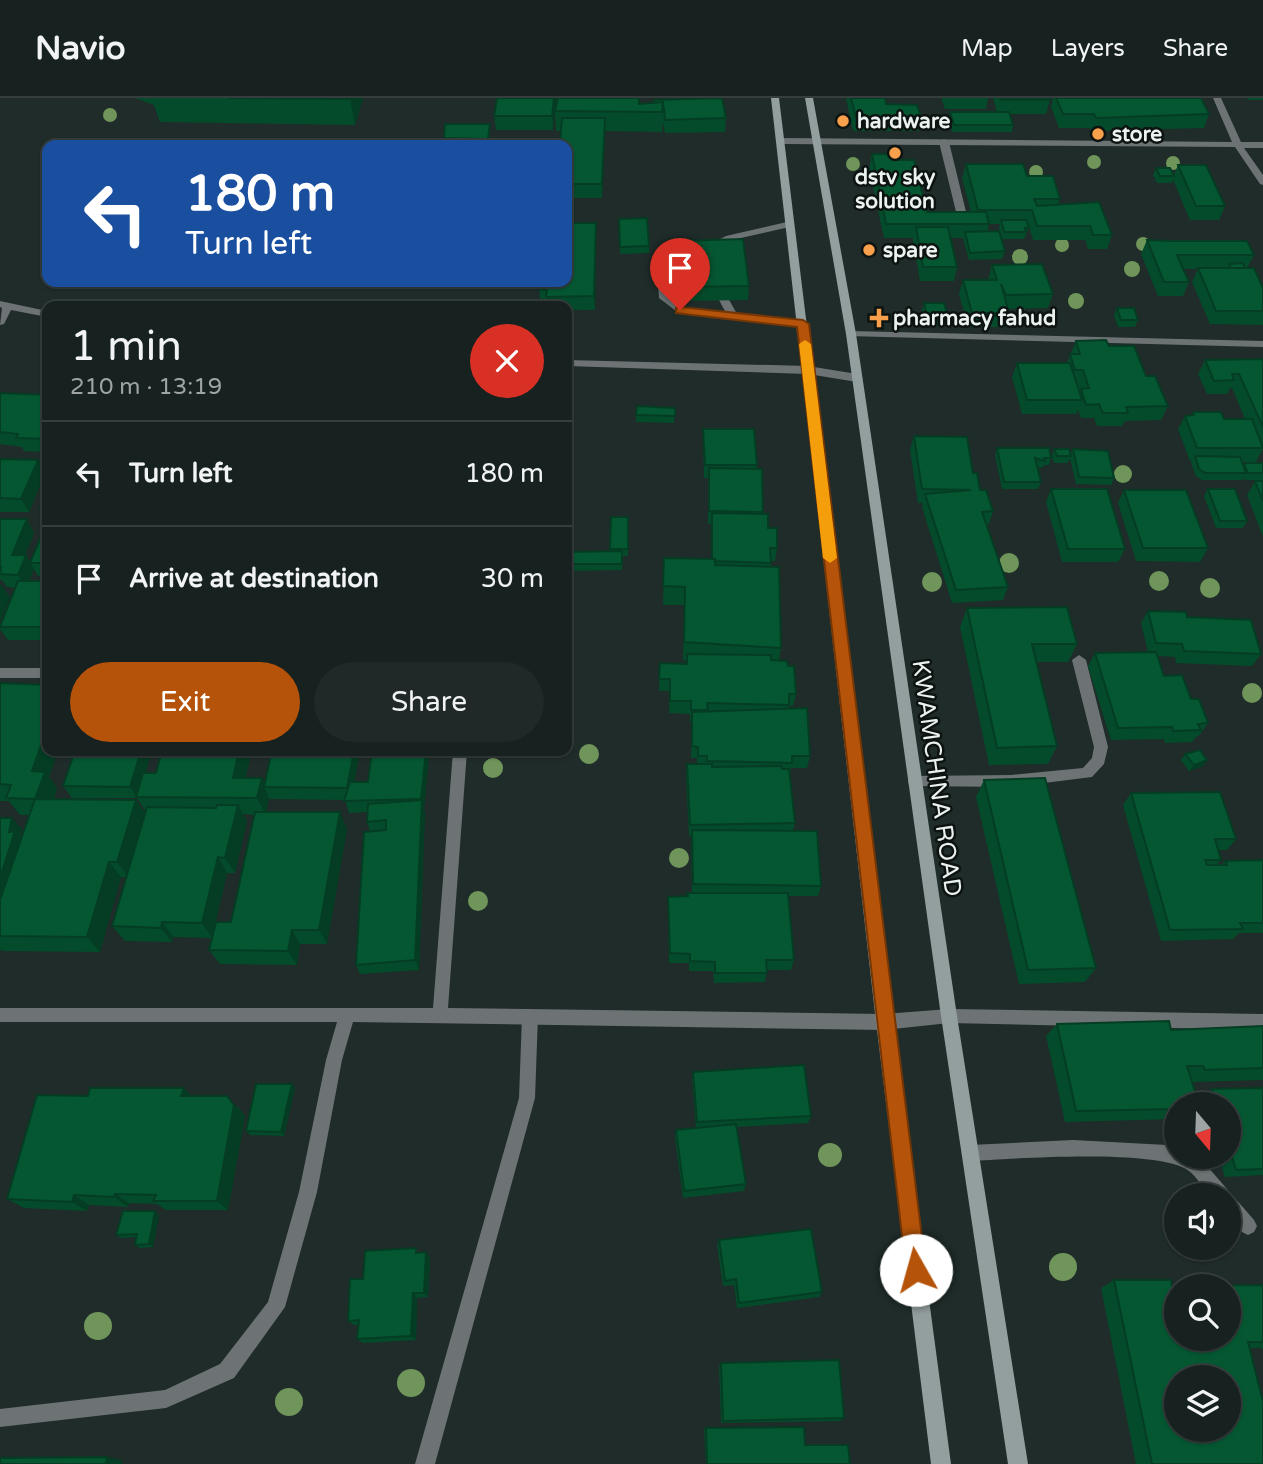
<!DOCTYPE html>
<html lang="en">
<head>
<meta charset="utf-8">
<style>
  body { margin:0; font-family:"Varela Round",sans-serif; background:#202928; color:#f1f3f6; height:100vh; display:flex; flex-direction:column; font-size:26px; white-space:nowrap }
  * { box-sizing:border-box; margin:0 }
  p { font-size:23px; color:#9ea3a4 }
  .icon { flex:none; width:38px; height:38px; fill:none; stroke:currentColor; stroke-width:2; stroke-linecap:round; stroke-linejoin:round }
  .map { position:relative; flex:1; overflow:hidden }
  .side { position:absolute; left:42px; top:203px; width:530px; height:455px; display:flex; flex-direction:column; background:#17211f; border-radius:14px; box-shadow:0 2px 5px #0004,0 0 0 2px #363e3d }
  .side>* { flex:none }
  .top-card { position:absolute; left:42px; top:42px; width:530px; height:147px; border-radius:14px; box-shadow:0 2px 5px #0004,0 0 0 2px #363e3d; background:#1a4fa0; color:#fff; overflow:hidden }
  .needle { width:46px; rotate:161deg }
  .buttons { position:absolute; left:1164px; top:994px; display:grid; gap:14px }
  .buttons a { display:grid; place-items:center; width:77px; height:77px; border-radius:50%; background:#17211f; box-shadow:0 2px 5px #0004,0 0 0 2px #363e3d; font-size:35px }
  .pin { position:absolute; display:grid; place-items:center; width:60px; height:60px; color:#fff; margin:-72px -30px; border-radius:50% 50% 50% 0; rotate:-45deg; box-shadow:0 0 7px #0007 }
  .pin .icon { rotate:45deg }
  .me { position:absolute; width:77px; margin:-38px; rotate:353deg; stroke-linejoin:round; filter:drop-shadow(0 0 5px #0008) }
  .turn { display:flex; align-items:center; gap:24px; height:147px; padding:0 28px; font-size:32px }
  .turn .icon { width:91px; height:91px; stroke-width:2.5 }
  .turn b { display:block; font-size:49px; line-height:60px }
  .round { display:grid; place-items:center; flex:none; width:74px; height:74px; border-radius:37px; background:#202928 }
  .summary { display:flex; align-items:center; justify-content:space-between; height:119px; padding:0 28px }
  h1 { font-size:42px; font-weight:600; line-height:52px }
  .cta { display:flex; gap:14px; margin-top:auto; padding:14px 28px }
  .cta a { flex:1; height:80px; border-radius:42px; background:#b45309; color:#fff; font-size:28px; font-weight:600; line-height:80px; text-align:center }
  .cta a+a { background:#202928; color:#f1f3f6 }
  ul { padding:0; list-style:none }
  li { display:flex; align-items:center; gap:21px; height:105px; padding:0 28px; border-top:2px solid #363e3d }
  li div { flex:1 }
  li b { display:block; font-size:26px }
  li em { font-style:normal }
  header { display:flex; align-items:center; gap:42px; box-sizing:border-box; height:98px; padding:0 35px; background:#17211f; border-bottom:2px solid #363e3d }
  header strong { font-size:33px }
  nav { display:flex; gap:38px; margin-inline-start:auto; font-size:24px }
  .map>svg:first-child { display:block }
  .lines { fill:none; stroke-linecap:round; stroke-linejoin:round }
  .service { fill:#6d7374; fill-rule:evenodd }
  .minor { fill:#6d7374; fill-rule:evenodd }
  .secondary { fill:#939e9f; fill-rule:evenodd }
  .tree { fill:#6f955a }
  .wall { fill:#044b2b }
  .shaded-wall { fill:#043d23 }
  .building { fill:#055732; stroke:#043d23; stroke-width:2; fill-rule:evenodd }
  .route { fill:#b45309; stroke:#753606; stroke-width:2 }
  .slow { fill:#f59e0b }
  .poi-dot { fill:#f8a04b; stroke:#0d1311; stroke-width:2.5 }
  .labels { text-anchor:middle; stroke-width:5; stroke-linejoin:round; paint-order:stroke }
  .far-poi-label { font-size:21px; font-weight:bold; fill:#ebf3f1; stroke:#0d1311; text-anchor:start }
  .street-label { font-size:24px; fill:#ebf3f1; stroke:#0d1311 }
</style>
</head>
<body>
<header>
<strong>Navio</strong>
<nav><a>Map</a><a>Layers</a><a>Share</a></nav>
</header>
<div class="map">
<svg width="1263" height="1366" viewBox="0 0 1263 1366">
  <rect width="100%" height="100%" fill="#1f2c29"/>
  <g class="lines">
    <!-- service -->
    <path class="service" d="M944,41L949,44L968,122L966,124L958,122L939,44Z
      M791,123L794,124V128L732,142L720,148L719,156L711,154L712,145L726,138Z
      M694,145L699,148L697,150L670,155L666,160L669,199L683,210L726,215L719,202L724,199L728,200L737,216L803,223L807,224V228L680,216L659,200L656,160L664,151Z
      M1079,557L1086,562L1108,649L1104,666L1092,679L1011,689L910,688L908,684L910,680L915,678L1011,677L1083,670L1092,660L1094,649L1072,562Z
      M530,911L536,913L538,918L535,1000L435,1366H415L519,1000L522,918L524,913Z
      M1073,1042L1167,1047L1176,1050V1059H1196L1201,1061L1227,1091L1230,1097L1234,1099L1254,1122L1257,1128L1254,1134L1248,1137L1242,1134L1228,1119V1097H1210C1203,1090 1197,1079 1189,1073C1157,1050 1013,1061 970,1063L964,1061L962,1055L964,1049L970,1047Z"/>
    <!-- minor -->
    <path class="minor" d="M1213,0H1221L1241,44H1263V50H1244L1263,77V87L1260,86L1235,49L781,46L776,43L781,40L1232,44Z
      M0,203L47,213V219L11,212L4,226L0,227L2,210L0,209Z
      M851,233L1263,243V249L847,238V234Z
      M567,262L808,268L857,276L862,280L857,284L808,276L567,268Z
      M0,570H47V580H0Z
      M453,653H467L448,910L884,916L949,911L1263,916V932L949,925L884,932L353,924L342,962L317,1094L285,1209L234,1280L166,1310L0,1329V1311L165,1292L220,1266L268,1204L299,1094L326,962L337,924H0V910H433Z"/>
    <!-- secondary -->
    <path class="secondary" d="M771,0H779L892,924L951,1366H931L876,924Z
      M805,0H813L856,236L957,918L1028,1366H1008L941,918L846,236Z"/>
  </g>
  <!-- trees -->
  <g class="tree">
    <circle cx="110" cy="17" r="7"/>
    <circle cx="1094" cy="64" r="7"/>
    <circle cx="1173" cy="65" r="7"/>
    <circle cx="853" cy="66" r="7"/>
    <circle cx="1036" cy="74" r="7"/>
    <circle cx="1143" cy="146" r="7"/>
    <circle cx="1062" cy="147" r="7"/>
    <circle cx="1020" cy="159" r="8"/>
    <circle cx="1132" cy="171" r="8"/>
    <circle cx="1076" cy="203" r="8"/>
    <circle cx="1123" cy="376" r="9"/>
    <circle cx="1009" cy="465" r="10"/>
    <circle cx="1159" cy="483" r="10"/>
    <circle cx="932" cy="484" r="10"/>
    <circle cx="1210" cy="490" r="10"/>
    <circle cx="1252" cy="595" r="10"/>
    <circle cx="589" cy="656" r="10"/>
    <circle cx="493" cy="670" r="10"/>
    <circle cx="679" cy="760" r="10"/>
    <circle cx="478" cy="803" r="10"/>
    <circle cx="830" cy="1057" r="12"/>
    <circle cx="1063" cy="1169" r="14"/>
    <circle cx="98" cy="1228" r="14"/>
    <circle cx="411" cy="1285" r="14"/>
    <circle cx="289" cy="1304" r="14"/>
  </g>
  <!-- wall -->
  <path class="wall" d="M135,0H363L355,27L160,24L154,7Z
    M556,0L553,32H496L494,18Z
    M846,0H885L886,6L921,19L918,33H853Z
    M941,0H988L986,11H945Z
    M993,0H1049L1050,2L1046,16H1010L1013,27L1012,34H952L949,21L950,14H997Z
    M1053,0H1201L1209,16L1204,30L1091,33L1090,30H1059L1051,9Z
    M1247,0H1263V2H1248Z
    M639,6L726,20L725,34L665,35L663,24L662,34L605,33L602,100H567V47L561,33H556L555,13Z
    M490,33L489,47H445L444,40Z
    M872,56L898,62L927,114H971L962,80L966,66L1027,78L1060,101L1058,106L1112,137L1107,151H1088L1085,142H1033L1028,126H1027L1029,130L1024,141H1002L999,129L1000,126H989L987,134L1005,153L1002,161L969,162L963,140H951L957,169L954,183H920L913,143V140H884L869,70Z
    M1178,67L1225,108L1219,122H1190L1173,82L1172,85H1157L1153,77L1156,70L1174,77Z
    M619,121L649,148V155L620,156Z
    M596,125L595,212H567V208H547V206L540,205L539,184Z
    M1147,142L1254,157L1247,170L1263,190V227L1210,226L1192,184L1198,171H1183L1189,184L1183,198H1158L1141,156Z
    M678,143L749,188L748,202L681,203L677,157Z
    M992,167L1053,196L1048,210L1008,211L1009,215L1005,229H968L959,196L963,182H988Z
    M924,205L949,221L947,228L926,229L922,212Z
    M1117,210L1138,222L1135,229H1118L1114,217Z
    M1076,243L1109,248L1146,278L1168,308L1161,322L1125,323L1122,328H1097L1094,320H1081L1078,312L1076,316H1022L1012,279L1017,265H1067Z
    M1263,261V351L1256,364H1242L1244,368V367L1263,365V382H1244L1243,380L1242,382H1202L1196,378L1191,365L1192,363H1190L1178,331L1185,318H1191L1193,314L1224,321H1245L1232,290H1230L1227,296H1207L1198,276L1205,262Z
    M0,295L47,297V354L24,353L22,349L0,346Z
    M675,310L674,325L636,324V317Z
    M703,331L757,367V371H762L763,416L777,450L775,463H771L770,469L781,550L779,563L788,568L796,596L793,608H789V611L810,658L807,670H791L790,676L795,725L793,733L821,788L818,798H788L794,862L791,872H767L765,884L714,885L713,873H689V865H669L668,799L687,798V795H692L691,738H689L686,678L687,666H697V660H691L692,624H690V616L669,615L670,593H659L660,565L686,566V563L683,562L684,507H663L664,460L711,461V426H708V380H704L703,345Z
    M914,338L973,375L980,392L993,413L989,426H986L1008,489L1003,502L952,505L922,409L923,405H918L910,352Z
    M997,350L1051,360L1049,367H1044L1042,370L1037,369L1041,384L1038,391H1002L995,357Z
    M1054,351L1070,357L1073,351L1114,380L1111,387L1076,386L1070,360L1068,365H1054L1052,358Z
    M0,361L45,375L29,414H0Z
    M1255,383H1263V439L1247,397Z
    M1051,391L1125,451L1118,464H1062L1046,404Z
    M1208,391L1247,423L1243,430H1216L1204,398Z
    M1124,392L1208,450L1200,464L1136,463L1118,405Z
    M47,394V423L40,411Z
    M611,419H628V458H622V472L567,473V454L610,453Z
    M0,421L34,435L25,457L31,464L47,424V478H38L34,471L29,483H47V542H8L0,531V527L15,490L7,489L2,482H0Z
    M967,510L1077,546L1068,564H1036L1057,648L1048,666L989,667L960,529Z
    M1148,513L1187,519L1261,556L1252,568L1176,565L1175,559L1157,558L1164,578L1191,601L1208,625L1199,638H1197L1192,644L1165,645L1164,641L1111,642L1088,568L1095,555L1148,554L1141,525Z
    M0,585L47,653H58L49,679L57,690L54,701L136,702L145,716L146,714L137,700H72L63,688L75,653H152L145,675H156L162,653H252L245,680H262L265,687L272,653H360L354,684H368L372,653H429L424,711L425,714L419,872L360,876L356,867L370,733L367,724V714L349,715L345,702L270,701L269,700L266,714L347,731L327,846H300L297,867L220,866L209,852L231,824L255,717L243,716L247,723L235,775H227L212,840L173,839L172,844L125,843L112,828L127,779H121L100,854L3,853L1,851L0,855V720L22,731L20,739L21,740L29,717H20L9,703H0Z
    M1185,656L1207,662L1203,668L1189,673L1181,662Z
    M984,682L1096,870L1085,884L1019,886L976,699Z
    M1131,695L1236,741L1227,752H1218L1221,762L1216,767H1221L1225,763L1263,762V835H1239L1233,841L1161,843L1123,707Z
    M1057,926L1171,932L1263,928V982L1192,984L1176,1006V1021L1065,1024L1046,938Z
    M693,974L811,1018L808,1025L736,1029L746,1086L744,1093L683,1100L675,1040L676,1032L696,1030L692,982Z
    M292,986L295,990L284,1038L250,1037L246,1033Z
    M1263,990V1077L1225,1079L1219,1059H1228V1006H1203L1201,999L1212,991Z
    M192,998L238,1009L245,1018L228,1112H166L157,1106L129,1105L128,1109L89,1107L87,1113L24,1110L7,1101Z
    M159,1117L153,1149L140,1150L135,1147L136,1139L121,1140L116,1137Z
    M719,1142L822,1194L819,1199L737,1210L734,1187L723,1188L717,1147Z
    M426,1154L430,1160L428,1199L417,1200L416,1242L363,1245L357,1241L358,1227H354L348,1223L363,1181L419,1155Z
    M1114,1182L1172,1188L1263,1187V1253L1262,1250H1249L1263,1366H1136L1101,1190Z
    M721,1265L844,1320L840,1323L721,1325L719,1268Z
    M706,1330L805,1347L850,1366H706L704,1332Z"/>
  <!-- shaded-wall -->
  <path class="shaded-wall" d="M350,0H363L355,27L350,1Z
    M554,0H556L553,32L552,18Z
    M605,20V34L602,100V86Z
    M596,125V139L595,212L594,198Z
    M38,362L45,375L29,414L21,401Z
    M27,421L34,435L20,471L12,457Z
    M26,457L34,471L26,490L18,477Z
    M1,486L10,499L0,523V489Z
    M47,630V653H58L49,679L57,690L48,717L35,701L32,673Z
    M141,653H152L138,700L130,689Z
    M239,653H252L241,697L233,680Z
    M354,653H360L351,702L347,690Z
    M426,653H429V661L424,711L425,714L419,872L415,862L422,705L421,701Z
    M1207,662L1203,668L1189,673L1194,667Z
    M262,680L266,689H264L269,700L266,717L257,700Z
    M136,702L147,718L129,780L117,764Z
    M238,707L247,723L235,775L225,760Z
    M340,714L347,731L327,846L319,832Z
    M12,720L22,731L20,739L25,744L0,823V780L9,734Z
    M218,759L227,775L212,840L202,825Z
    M109,764L121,779L100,854L87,839Z
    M162,824L173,839L172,844L161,830Z
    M292,832L300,846L297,867L288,853Z
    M292,986L295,990L284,1038L281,1034Z
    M184,990L195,1002L181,998Z
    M227,998L245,1018L228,1112L217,1103Z
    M115,1096L129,1105L128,1109L114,1099Z
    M74,1097L89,1107L87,1113L72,1104Z
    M155,1113L159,1117L153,1149L149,1146Z
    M426,1154L430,1160L428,1199L424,1195Z
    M413,1195L417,1200L416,1242L411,1238Z
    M107,1359L122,1362V1366H106Z"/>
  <!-- building -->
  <path class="building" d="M229,0H350V1Z
    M497,0H554L552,18H494Z
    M558,0H639V6L663,4L662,14L555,13Z
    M722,0L726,20L665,22L664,10H663V4L654,5V2Z
    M851,0H885L886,6L917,7L921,19H856Z
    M1000,0H1049L1050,2H1001Z
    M1056,0H1201L1209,16L1096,20L1094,16H1063Z
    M950,14H1009L1013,27H954Z
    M562,20H605L602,86H567V47H560Z
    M445,26H490L488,41L444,40Z
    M872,56H897L898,62H914L927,114H986L989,126H886Z
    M966,66H1023L1027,78H1053L1060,101H1034L1037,108L1099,104L1112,137H1093L1090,128H1037L1032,112H978Z
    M1178,67H1206L1225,108H1196Z
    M1156,70H1170L1174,78H1160Z
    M647,120L649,148L620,149L619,121Z
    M1001,122H1026L1029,130H1025L1026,134H1004Z
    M567,125H596L594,198L546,199L547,192L539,191V184H567Z
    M916,129H948L957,169H923Z
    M999,133L1005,153L970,155L965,134Z
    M743,141L749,188L682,189L678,143Z
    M1147,142L1171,143H1247L1254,157H1177L1189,184H1164Z
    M1243,165L1245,170H1231L1229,166Z
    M1042,166L1053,196L1006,197L1001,186L1009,215H972L963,182H997L992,167Z
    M1198,170H1254L1263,190V213H1216Z
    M924,205H944L949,221L928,222Z
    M1117,210H1134L1138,222H1121Z
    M1106,242L1109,248H1134L1146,278H1155L1168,308L1126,309L1128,315H1103L1099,306L1086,307L1081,291L1089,290L1083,272H1075L1070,256H1080L1076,243Z
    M1263,261V329L1239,276H1232L1234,282L1214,283L1205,262Z
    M1017,265H1070L1082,302H1027Z
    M0,295L47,297V341L16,340L18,336L0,334Z
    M637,308L675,310V318L636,317Z
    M1193,314H1221L1224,321H1252L1263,350H1197L1185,318L1194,317Z
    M703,331H754L757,367H705Z
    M914,338L967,339L973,375H977L980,392H986L993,413L982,414L1008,489L956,492L925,396L971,392L922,391Z
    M997,350H1049L1051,360H1044L1045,363L1035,360L1041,384H1004Z
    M1054,351H1069L1071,358H1057Z
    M1073,351L1108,353L1114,380L1079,379Z
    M1195,358L1240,359L1246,375H1205L1199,371Z
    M0,361L38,362L21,401L0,400Z
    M1247,365H1263V375H1248L1244,367Z
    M709,370L762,371L763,414L709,413Z
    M1255,383H1263V403Z
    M1051,391H1107L1125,451H1068Z
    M1208,391H1235L1247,423H1220Z
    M1124,392H1186L1208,450H1143Z
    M47,394V411H40Z
    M712,415L768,416V430H777V450H770L771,465L715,463V461H712Z
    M611,419H628V451H610Z
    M0,421H27L12,457H26L18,477L0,476L1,469H0Z
    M47,424V465H30Z
    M622,453V466H567V454Z
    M664,460L715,461V467L779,469L781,550L684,544L685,489L663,488Z
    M18,483H47V529H0Z
    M1067,509L1077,546H1032L1057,648L997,650L967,510Z
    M1148,513L1186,514L1187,519L1251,522L1261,556L1184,553L1182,546L1156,545Z
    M1156,554L1164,578L1182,577L1191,601H1199L1208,625L1198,626L1201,632L1173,633L1172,629L1118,630L1095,555Z
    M687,556L771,557V562L787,563L788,568H794L796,596H789V607L707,605L708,612H691V603H670V581H659L660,565L687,566Z
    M0,585L47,587V630L32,673L45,674L35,701L6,700L11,687L0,686Z
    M807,610L810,658H792V665L707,663V658H698V649L692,648V614Z
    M1200,652L1207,662L1194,667L1185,656Z
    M75,653H141L130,689L63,688Z
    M162,653H239L233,680H262L257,700L136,699L143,675H156Z
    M272,653H354L347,690L264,689Z
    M372,653H426L421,701L344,703L350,684H368Z
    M687,666H712V669L782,668V671H789L795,725L690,727Z
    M1045,680L1096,870L1028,872L984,682Z
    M1220,694L1236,741H1215L1221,762H1205L1207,767H1227L1225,763L1263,762V825H1240L1243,831L1170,832L1131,695Z
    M35,701L136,702L117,764H109L87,839L0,838V802Z
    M422,702L415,862L356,867L364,734L386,732V722L367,724L368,706Z
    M217,707H238L225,760L218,759L202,825L162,824L161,830L112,828L147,709L216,710Z
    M255,714H340L319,832H292L288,853L209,852L216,824H231Z
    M0,720H12L9,734L15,733L0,780Z
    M692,732L817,733L821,788L693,786Z
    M687,795H788L794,862H766L767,875H715V864L690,863V856L670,855L668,799L688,798Z
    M1169,923L1171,932L1263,928V970L1205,972L1203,968H1187L1199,1006H1176V1011L1076,1013L1057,926Z
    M804,967L811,1018L697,1024L693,974Z
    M256,986H292L281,1034L246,1033Z
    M90,990H184L181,998H227L234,1007L217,1103H153L156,1097L115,1096L114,1099L74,1097L72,1104L7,1101L37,997L88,998Z
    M1263,990V1071L1236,1072L1228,1047V1006H1216L1212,991Z
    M736,1026L746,1086L684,1093L676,1032Z
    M123,1113H155L149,1146L135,1147L137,1136L116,1137Z
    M811,1131L822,1194L739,1205L736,1181L725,1183L719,1142Z
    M416,1150V1155L426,1154L424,1195H413L411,1238L357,1241L359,1222L348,1223L350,1181H363L365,1153Z
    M1114,1182H1171L1172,1188L1263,1187V1244H1248L1263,1304V1366H1152ZM1176,1188H1228V1241H1176ZM1176,1279H1228V1332H1176Z
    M839,1262L844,1320L723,1323L721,1265Z
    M804,1329L805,1347H848L850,1366H707L706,1330Z
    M107,1359L106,1366H0V1360Z"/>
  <!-- route -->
  <path class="route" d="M680,209L803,222L809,226L926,1172L923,1180L916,1183L909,1180L906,1172L797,229L676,215V210Z"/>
  <!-- slow -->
  <path class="slow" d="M805,242L811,246L837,460L830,465L823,460L799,246Z"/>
  <!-- markers -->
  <g class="poi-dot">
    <circle cx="843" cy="23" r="7"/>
    <circle cx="1098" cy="36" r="7"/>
    <circle cx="895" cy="55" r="7"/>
    <circle cx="869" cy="152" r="7"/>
    <path d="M875.5 209.5h7v7h7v7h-7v7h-7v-7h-7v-7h7z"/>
  </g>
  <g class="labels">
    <!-- far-poi labels -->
    <g class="far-poi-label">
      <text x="857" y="30">hardware</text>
      <text x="1112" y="43">store</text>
      <text x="895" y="86" text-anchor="middle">dstv sky<tspan x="895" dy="24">solution</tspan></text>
      <text x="883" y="159">spare</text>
      <text x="893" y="227">pharmacy fahud</text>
    </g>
    <!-- street labels -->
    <g class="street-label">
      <text transform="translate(937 680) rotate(82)" y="8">KWAMCHINA ROAD</text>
    </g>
  </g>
</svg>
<div class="buttons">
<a><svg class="needle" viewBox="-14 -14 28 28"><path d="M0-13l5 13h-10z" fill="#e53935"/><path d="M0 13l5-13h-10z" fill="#9ea3a4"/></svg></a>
<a><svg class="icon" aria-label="sound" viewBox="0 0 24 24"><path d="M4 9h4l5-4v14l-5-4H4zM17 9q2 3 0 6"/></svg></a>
<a><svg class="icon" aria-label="search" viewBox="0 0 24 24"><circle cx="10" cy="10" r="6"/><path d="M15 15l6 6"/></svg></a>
<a><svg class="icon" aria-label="layers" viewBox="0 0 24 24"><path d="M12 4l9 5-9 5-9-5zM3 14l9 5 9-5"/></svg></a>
</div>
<div class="pin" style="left:680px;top:212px;background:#d93025"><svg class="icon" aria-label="arrive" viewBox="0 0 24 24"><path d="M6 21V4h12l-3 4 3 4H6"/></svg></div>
<svg class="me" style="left:916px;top:1172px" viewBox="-20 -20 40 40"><circle r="19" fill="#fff"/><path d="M0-13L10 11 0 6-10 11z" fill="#b45309"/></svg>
<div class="top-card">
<div class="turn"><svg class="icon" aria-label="left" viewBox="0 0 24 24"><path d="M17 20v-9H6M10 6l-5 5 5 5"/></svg><div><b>180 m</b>Turn left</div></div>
</div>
<section class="side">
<div class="summary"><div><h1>1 min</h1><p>210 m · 13:19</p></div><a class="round" style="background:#d93025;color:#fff"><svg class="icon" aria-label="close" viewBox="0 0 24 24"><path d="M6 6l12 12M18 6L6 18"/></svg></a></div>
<ul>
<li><svg class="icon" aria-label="left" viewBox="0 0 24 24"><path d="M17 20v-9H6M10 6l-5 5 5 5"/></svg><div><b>Turn left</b></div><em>180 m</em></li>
<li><svg class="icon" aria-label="arrive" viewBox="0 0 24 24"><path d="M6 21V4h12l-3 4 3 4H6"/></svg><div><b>Arrive at destination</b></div><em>30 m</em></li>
</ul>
<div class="cta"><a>Exit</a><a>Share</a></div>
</section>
</div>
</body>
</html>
